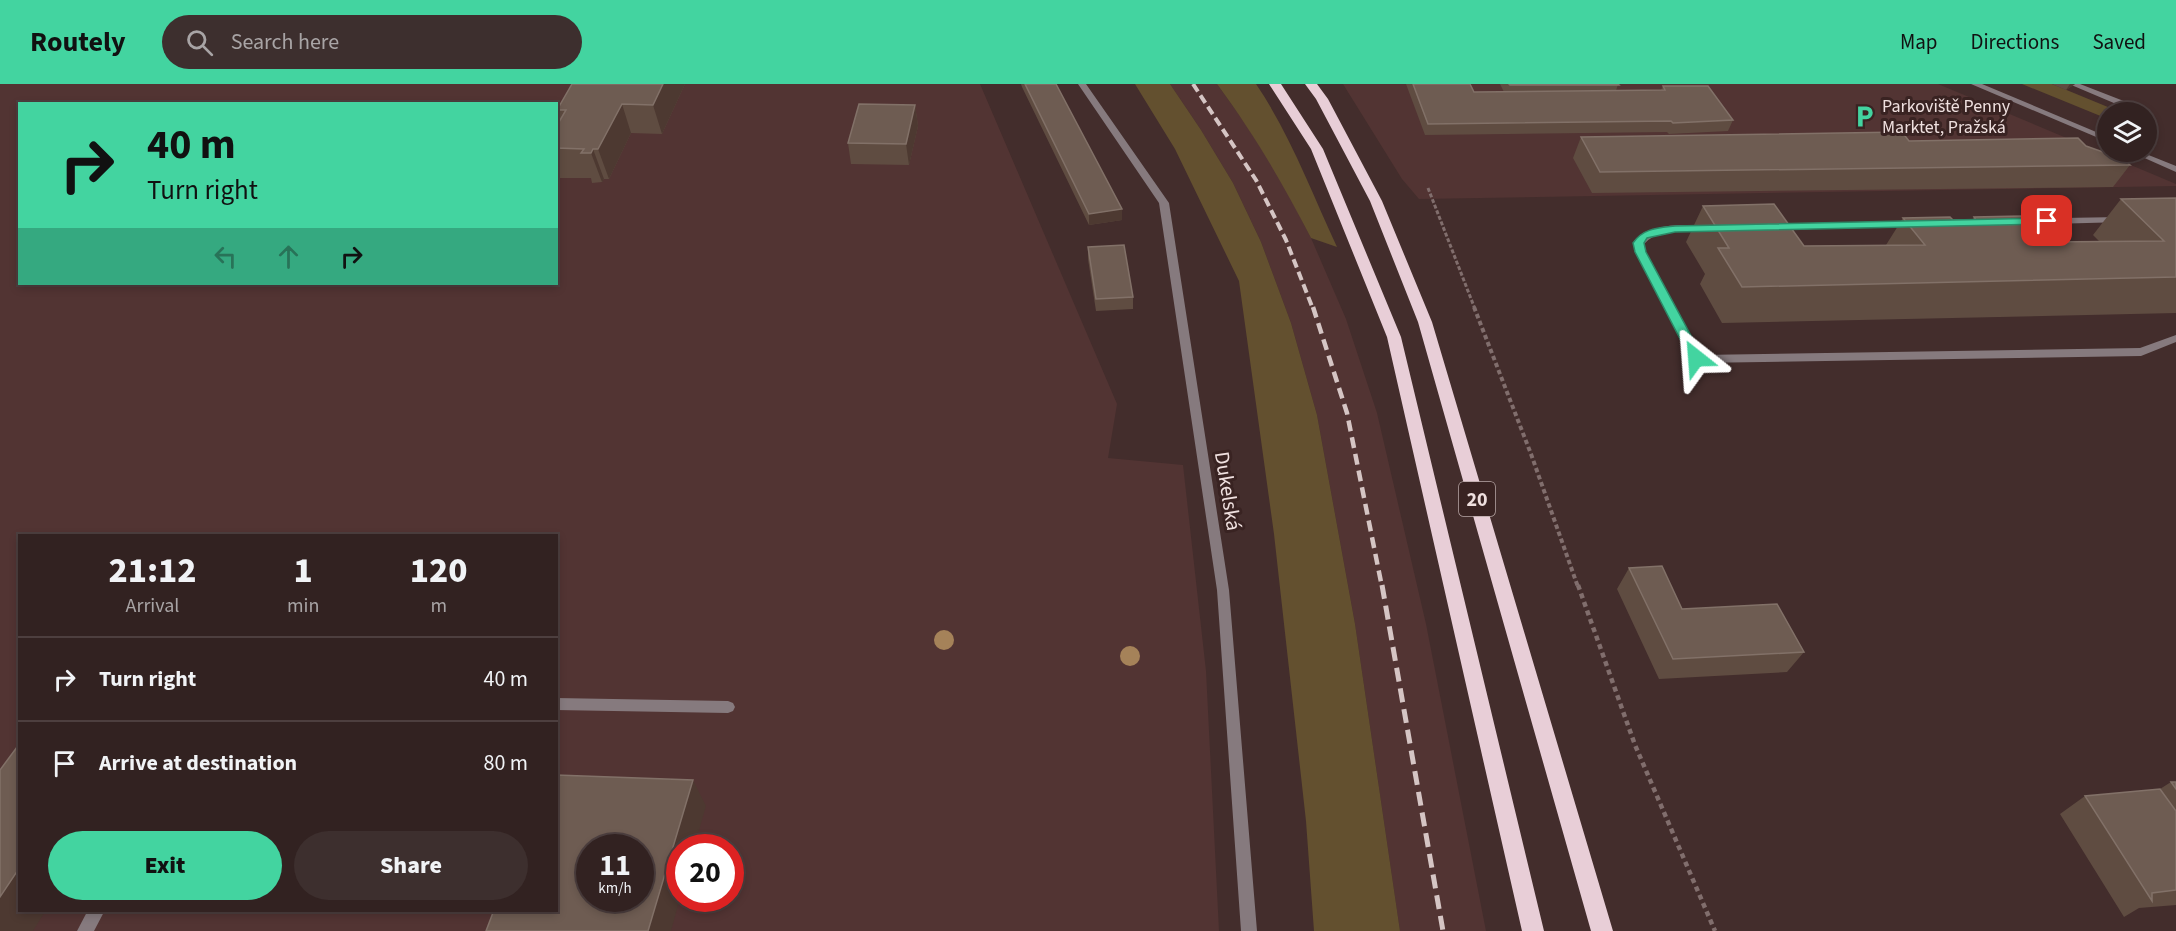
<!DOCTYPE html>
<html lang="en">
<head>
<meta charset="utf-8">
<style>
  body { margin:0; font-family:"Source Sans 3",sans-serif; background:#3d2f2e; color:#f1f3f6; height:100vh; display:flex; flex-direction:column; font-size:22px; white-space:nowrap }
  * { box-sizing:border-box; margin:0 }
  p { font-size:20px; color:#a8a4a5 }
  .icon { flex:none; width:33px; height:33px; fill:none; stroke:currentColor; stroke-width:2; stroke-linecap:round; stroke-linejoin:round }
  .map { position:relative; flex:1; overflow:hidden }
  .panel { position:absolute; left:18px; top:450px; width:540px; height:378px; display:flex; flex-direction:column; background:#322221; border-radius:0px; box-shadow:0 3px 9px #0003,0 0 0 2px #4d3f3f }
  .panel>* { flex:none }
  .hud { position:absolute; left:18px; top:18px; width:540px; height:183px; border-radius:0px; box-shadow:0 3px 9px #0003,0 0 0 2px #4d3f3f; background:#43d4a0; color:#111; overflow:hidden }
  .fabs { position:absolute; left:2097px; top:18px; display:grid; gap:12px }
  .fabs a { display:grid; place-items:center; width:60px; height:60px; border-radius:50%; background:#322221; box-shadow:0 3px 9px #0003,0 0 0 2px #4d3f3f; font-size:30px }
  .speed { position:absolute; left:576px; top:750px; display:flex; gap:12px; font-size:30px; font-weight:700; text-align:center }
  .speed>* { display:grid; place-content:center; width:78px; height:78px; border-radius:50%; background:#322221; box-shadow:0 3px 9px #0003,0 0 0 2px #4d3f3f; line-height:1 }
  .speed small { font-size:15px; font-weight:400 }
  .speed .limit { border:9px solid #d22; background:#fff; color:#111 }
  .pin { position:absolute; display:grid; place-items:center; width:51px; height:51px; color:#fff; margin:-26px; border-radius:12px; box-shadow:0 3px 9px #0006 }
  .me { position:absolute; width:66px; margin:-33px; rotate:332deg; stroke-linejoin:round; filter:drop-shadow(0 0 4px #0008) }
  .turn { display:flex; align-items:center; gap:21px; height:126px; padding:0 30px; font-size:27px }
  .turn .icon { width:78px; height:78px; stroke-width:2.5 }
  .turn b { display:block; font-size:42px; line-height:51px }
  .lanes { display:flex; align-items:center; height:57px; padding:0 30px; background:#0003; justify-content:center; gap:30px; direction:ltr }
  .lanes .off { opacity:.35 }
  .eta { display:flex; justify-content:space-evenly; align-items:center; height:102px; text-align:center }
  .eta b { font-size:36px; font-weight:800; line-height:42px }
  .button { display:flex; gap:12px; margin-top:auto; padding:12px 30px }
  .button a { flex:1; height:69px; border-radius:36px; background:#43d4a0; color:#111; font-size:24px; font-weight:800; line-height:69px; text-align:center }
  .button a+a { background:#3d2f2e; color:#f1f3f6 }
  ul { padding:0; list-style:none }
  li { display:flex; align-items:center; gap:18px; height:84px; padding:0 30px; border-top:2px solid #4d3f3f }
  li div { flex:1 }
  li b { display:block; font-size:22px }
  li em { font-style:normal }
  header { display:flex; align-items:center; gap:36px; box-sizing:border-box; height:84px; padding:0 30px; background:#43d4a0; color:#111 }
  header strong { font-size:28px }
  nav { display:flex; gap:33px; margin-inline-start:auto; font-size:21px }
  .search { width:420px; height:54px; background:#3d2f2e; display:flex; align-items:center; gap:15px; box-sizing:border-box; padding:0 21px; border-radius:33px; color:#a8a4a5; font-size:22px }
  .map>svg:first-child { display:block }
  .built { fill:#523433; fill-rule:evenodd }
  .green { fill:#63502f }
  .lines { fill:none; stroke-linecap:round; stroke-linejoin:round }
  .path-far2 { stroke:#816e6d; stroke-width:3; stroke-dasharray:4 2; stroke-linecap:butt }
  .path-far1 { stroke:#816e6d; stroke-width:4; stroke-dasharray:4.5 3; stroke-linecap:butt }
  .path { stroke:#816e6d; stroke-width:4.5; stroke-dasharray:5 4; stroke-linecap:butt }
  .service { fill:#867a7e; fill-rule:evenodd }
  .minor { fill:#867a7e; fill-rule:evenodd }
  .tertiary { fill:#867a7e; fill-rule:evenodd }
  .trunk { fill:#e8ced7; fill-rule:evenodd }
  .rail-far2 { stroke:#d5c5c4; stroke-width:4; stroke-dasharray:9 4.5; stroke-linecap:butt }
  .rail-far1 { stroke:#d5c5c4; stroke-width:4.5; stroke-dasharray:11 6; stroke-linecap:butt }
  .rail { stroke:#d5c5c4; stroke-width:5; stroke-dasharray:14 7; stroke-linecap:butt }
  .tree { fill:#a58259 }
  .wall { fill:#5f4c41 }
  .shaded-wall { fill:#4d3931 }
  .building { fill:#6e5c52; stroke:#827168; stroke-width:1.5; fill-rule:evenodd }
  .route { fill:#43d4a0; stroke:#2c8a68; stroke-width:1.5 }
  .labels { text-anchor:middle; stroke-width:6; stroke-linejoin:round; paint-order:stroke }
  .far-poi-label { font-size:18px; fill:#efe0df; stroke:#392322; text-anchor:start }
  .shield { fill:#392322; stroke:#b8a7a6; stroke-width:1.5 }
  .shield-label { font-size:20px; font-weight:bold; fill:#efe0df }
  .street-label { font-size:21px; fill:#efe0df; stroke:#392322 }
</style>
</head>
<body>
<header>
<strong>Routely</strong>
<div class="search"><svg class="icon" aria-label="search" viewBox="0 0 24 24"><circle cx="10" cy="10" r="6"/><path d="M15 15l6 6"/></svg>Search here</div>
<nav><a>Map</a><a>Directions</a><a>Saved</a></nav>
</header>
<div class="map">
<svg width="2176" height="847" viewBox="0 0 2176 847">
  <rect width="100%" height="100%" fill="#432d2c"/>
  <!-- built -->
  <path class="built" d="M0,0H980L1117,320L1108,374L1183,381L1206,587L1219,847H0ZM20,20H556V200H20ZM20,452H556V826H20ZM590,764H640V814H590ZM680,764H730V814H680Z
    M1170,0H1217L1245,39L1280,93L1311,154L1346,235L1377,329L1426,540L1486,847H1400L1355,540L1317,331L1291,239L1261,158L1233,99L1201,46Z
    M1343,0H1938L2176,100V102L1419,115L1402,95Z"/>
  <!-- green -->
  <path class="green" d="M1135,0H1170L1201,46L1233,99L1261,158L1291,239L1317,331L1355,540L1400,847H1314L1306,737L1274,450L1239,197L1175,65Z
    M1217,0H1256C1290,50 1312,109 1337,163L1311,154C1282,98 1254,50 1217,0Z
    M2022,0H2052L2120,28H2108L2107,34L2103,33Z"/>
  <g class="lines">
    <!-- path-far2 -->
    <path class="path-far2" d="M1428,104L1475,225"/>
    <!-- path-far1 -->
    <path class="path-far1" d="M1474,223L1531,370L1578,503"/>
    <!-- path -->
    <path class="path" d="M1578,501L1635,661L1715,847"/>
    <!-- service -->
    <path class="service" d="M2069,0H2080L2134,21L2138,28H2130L2128,25Z
      M2121,133L2126,136L2124,138L2010,141L2005,138L2010,135Z
      M1914,137L1917,138V142L1776,146L1771,143L1776,140Z
      M1680,141H1707L1712,144L1707,147C1686,147 1660,143 1644,160L1645,168L1700,271L2140,264L2176,251V258L2141,272L1697,279L1692,275L1635,168L1634,159C1646,145 1662,142 1680,141Z
      M556,614L728,617L733,619L735,623L733,627L728,629L556,626Z
      M88,826H105L94,847H77Z"/>
    <!-- minor -->
    <path class="minor" d="M1078,0H1086L1169,119L1229,506L1257,847H1241L1217,506L1159,119Z"/>
    <!-- tertiary -->
    <path class="tertiary" d="M1971,0H1982L2108,53V58Z
      M2131,68H2141L2176,82V88Z"/>
    <!-- trunk -->
    <path class="trunk" d="M1269,0H1281L1323,65L1401,253L1544,847H1522L1387,253L1311,65Z
      M1305,0H1317L1328,15L1382,117L1432,238L1613,847H1591L1418,238L1370,117L1316,15Z"/>
    <!-- rail-far2 -->
    <path class="rail-far2" d="M1193,0L1256,96L1286,156L1313,225"/>
    <!-- rail-far1 -->
    <path class="rail-far1" d="M1313,223L1347,329L1382,503"/>
    <!-- rail -->
    <path class="rail" d="M1382,501L1443,847"/>
  </g>
  <!-- trees -->
  <g class="tree">
    <circle cx="944" cy="556" r="10"/>
    <circle cx="1130" cy="572" r="10"/>
  </g>
  <!-- wall -->
  <path class="wall" d="M572,0H685L662,50L631,49L609,95H604L602,98L592,99L591,94H556V43L560,37L557,26Z
    M1021,0H1056L1122,125V136L1089,141L1022,3Z
    M1406,0H1470L1474,8H1504L1500,0H1618L1616,7L1661,6L1663,2L1733,36L1728,47L1669,50L1667,48L1425,51Z
    M2052,0H2075L2066,6Z
    M915,21L918,42L909,81L851,80L848,59Z
    M1581,53L1909,57L2086,62L2130,81L2113,103L1592,109L1573,74Z
    M2176,114V229L1722,239L1700,200L1705,190L1686,158L1703,122L1804,162L1886,161L1903,134L1953,136H1972L1974,133L2045,158H2100L2093,151L2121,115Z
    M1088,163L1133,213V225L1096,227L1088,175Z
    M1629,484L1682,525L1804,568L1787,588L1659,595L1617,505Z
    M2171,698H2176V821L2139,824L2124,833L2060,730L2085,712L2160,705Z"/>
  <!-- shaded-wall -->
  <path class="shaded-wall" d="M663,0H685L662,50L653,21Z
    M2070,0H2075L2066,6Z
    M622,20L631,49L609,95L598,65Z
    M915,21L918,42L909,81L906,60Z
    M593,65L604,95L602,98L591,69Z
    M1122,125V136L1089,141V130Z
    M693,696L706,722L694,764H680V814L671,847H648Z
    M20,783V826H46L33,847H0V813Z"/>
  <!-- building -->
  <path class="building" d="M572,0H663L653,21L622,20L598,65H593L591,69H581L584,65L556,64V43L566,26H557Z
    M1025,0H1056L1122,125L1089,130Z
    M1413,0H1470L1474,8L1665,6L1663,2H1708L1733,36L1673,39L1671,37L1428,40Z
    M1509,0H1618L1619,1H1510Z
    M859,20L915,21L906,60L848,59Z
    M1902,48L1909,57L2078,54L2086,62L2103,68H2115L2130,81L1600,88L1581,53Z
    M2176,114V193L1742,203L1718,164H1729L1703,122L1774,120L1804,162L1925,161L1903,134L1950,133L1953,136H1976L1974,133L2021,132L2045,158L2164,157L2121,115Z
    M1124,161L1133,213L1096,215L1088,163Z
    M1662,482L1682,525L1777,520L1804,568L1673,575L1629,484Z
    M20,659V783L0,813V686Z
    M556,691L693,696L648,847H486L494,826H556ZM590,764H640V814H590Z
    M2171,698H2176V705Z
    M2160,705L2176,727V806L2152,809V817L2085,712Z"/>
  <!-- route -->
  <path class="route" d="M2047,134L2051,135V140L1675,148L1647,154L1644,159L1646,168L1703,274L1696,279L1690,274L1635,168L1633,159C1643,144 1658,144 1675,142Z"/>
  <!-- icons -->
  <defs>
    <symbol id="parking-bare" viewBox="-9 -9 18 18"><path d="M-3.5-5.5H1a3.5 3.5 0 0 1 0 7H-1V5.5H-3.5ZM-1-3.4V-.6H.8a1.4 1.4 0 0 0 0-2.8Z" fill="#43d4a0" stroke="#392322" stroke-width="2.5" paint-order="stroke"/></symbol>
  </defs>
  <g fill-rule="evenodd">
    <use href="#parking-bare" x="1848" y="16" width="33" height="33"/>
  </g>
  <g class="labels">
    <!-- far-poi labels -->
    <g class="far-poi-label">
      <text x="1882" y="28">Parkoviště Penny<tspan x="1882" dy="21">Marktet, Pražská</tspan></text>
    </g>
    <!-- shield labels -->
    <rect class="shield" x="1459" y="398" width="36" height="34" rx="4.5"/>
    <g class="shield-label">
      <text x="1477" y="422">20</text>
    </g>
    <!-- street labels -->
    <g class="street-label">
      <text transform="translate(1228 407) rotate(81)" y="7">Dukelská</text>
    </g>
  </g>
</svg>
<div class="fabs">
<a><svg class="icon" aria-label="layers" viewBox="0 0 24 24"><path d="M12 4l9 5-9 5-9-5zM3 14l9 5 9-5"/></svg></a>
</div>
<div class="speed"><div>11<small>km/h</small></div><div class="limit">20</div></div>
<div class="pin" style="left:2047px;top:137px;background:#d93025"><svg class="icon" aria-label="arrive" viewBox="0 0 24 24"><path d="M6 21V4h12l-3 4 3 4H6"/></svg></div>
<svg class="me" style="left:1696px;top:274px" viewBox="-20 -20 40 40"><path d="M0-17L14 15 0 8-14 15z" fill="#43d4a0" stroke="#fff" stroke-width="4"/></svg>
<div class="hud">
<div class="turn"><svg class="icon" aria-label="right" viewBox="0 0 24 24"><path d="M7 20v-9h11M14 6l5 5-5 5"/></svg><div><b>40 m</b>Turn right</div></div>
<div class="lanes"><svg class="icon off" aria-label="left" viewBox="0 0 24 24"><path d="M17 20v-9H6M10 6l-5 5 5 5"/></svg><svg class="icon off" aria-label="ahead" viewBox="0 0 24 24"><path d="M12 20V5M6 11l6-6 6 6"/></svg><svg class="icon" aria-label="right" viewBox="0 0 24 24"><path d="M7 20v-9h11M14 6l5 5-5 5"/></svg></div>
</div>
<section class="panel">
<div class="eta">
<div><b>21:12</b><p>Arrival</p></div>
<div><b>1</b><p>min</p></div>
<div><b>120</b><p>m</p></div>
</div>
<ul>
<li><svg class="icon" aria-label="right" viewBox="0 0 24 24"><path d="M7 20v-9h11M14 6l5 5-5 5"/></svg><div><b>Turn right</b></div><em>40 m</em></li>
<li><svg class="icon" aria-label="arrive" viewBox="0 0 24 24"><path d="M6 21V4h12l-3 4 3 4H6"/></svg><div><b>Arrive at destination</b></div><em>80 m</em></li>
</ul>
<div class="button"><a>Exit</a><a>Share</a></div>
</section>
</div>
</body>
</html>
